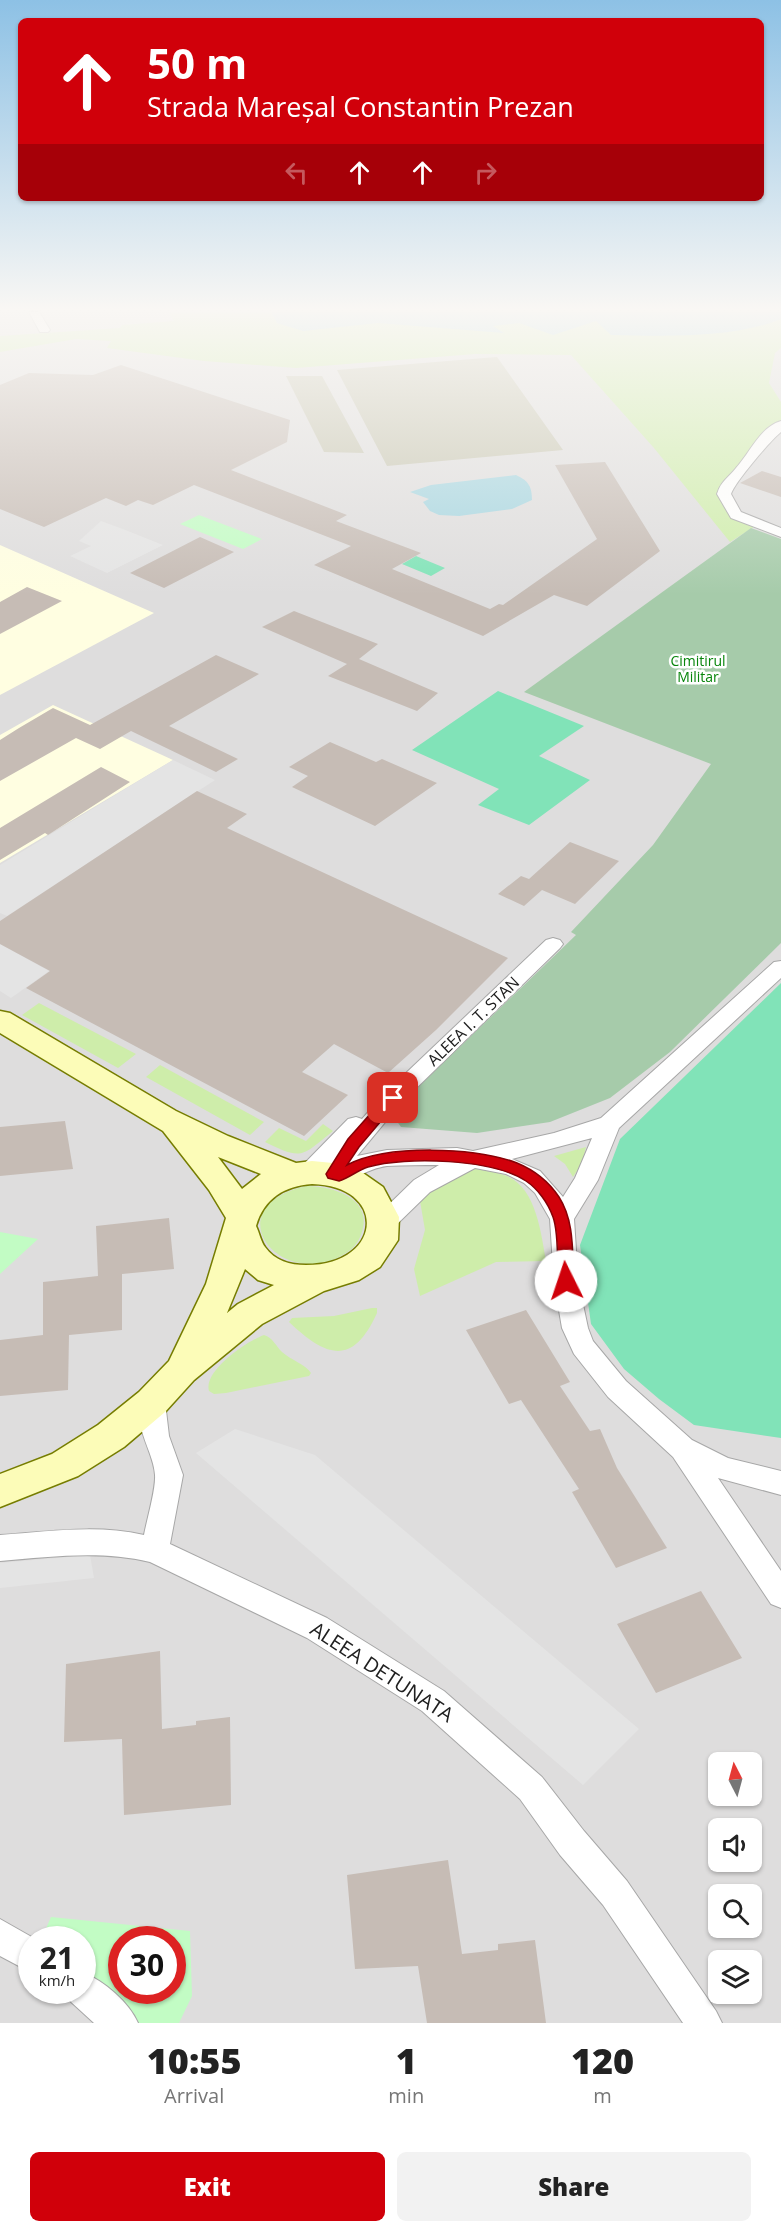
<!DOCTYPE html>
<html lang="en">
<head>
<meta charset="utf-8">
<style>
  body { margin:0; font-family:"Open Sans",sans-serif; background:#f2f2f2; color:#222; height:100vh; display:flex; flex-direction:column; font-size:22px; white-space:nowrap }
  * { box-sizing:border-box; margin:0 }
  p { font-size:20px; color:#767676 }
  .icon { flex:none; width:33px; height:33px; fill:none; stroke:currentColor; stroke-width:2; stroke-linecap:round; stroke-linejoin:round }
  .map { position:relative; height:2023px; overflow:hidden }
  .side { display:flex; flex-direction:column; background:#fff; flex:1 }
  .side>* { flex:none }
  .hud { position:absolute; left:18px; top:18px; width:746px; height:183px; border-radius:9px; box-shadow:0 2px 4px #0004; background:#d0000a; color:#fff; overflow:hidden }
  .needle { width:39px; rotate:354deg }
  .buttons { position:absolute; left:708px; top:1752px; display:grid; gap:12px }
  .buttons a { display:grid; place-items:center; width:54px; height:54px; border-radius:9px; background:#fff; box-shadow:0 2px 4px #0004; font-size:30px }
  .speed { position:absolute; left:18px; top:1926px; display:flex; gap:12px; font-size:30px; font-weight:700; text-align:center }
  .speed>* { display:grid; place-content:center; width:78px; height:78px; border-radius:50%; background:#fff; box-shadow:0 2px 4px #0004; line-height:1 }
  .speed small { font-size:15px; font-weight:400 }
  .speed .limit { border:9px solid #d22; background:#fff; color:#111 }
  .pin { position:absolute; display:grid; place-items:center; width:51px; height:51px; color:#fff; margin:-26px; border-radius:12px; box-shadow:0 3px 9px #0006 }
  .me { position:absolute; width:66px; margin:-33px; rotate:356deg; stroke-linejoin:round; filter:drop-shadow(0 0 4px #0008) }
  .turn { display:flex; align-items:center; gap:21px; height:126px; padding:0 30px; font-size:27px }
  .turn .icon { width:78px; height:78px; stroke-width:2.5 }
  .turn b { display:block; font-size:42px; line-height:51px }
  .lanes { display:flex; align-items:center; height:57px; padding:0 30px; background:#0003; justify-content:center; gap:30px; direction:ltr }
  .lanes .off { opacity:.35 }
  .eta { display:flex; justify-content:space-evenly; align-items:center; height:102px; text-align:center }
  .eta b { font-size:36px; font-weight:800; line-height:42px }
  .action { display:flex; gap:12px; margin-top:auto; padding:12px 30px }
  .action a { flex:1; height:69px; border-radius:9px; background:#d0000a; color:#fff; font-size:24px; font-weight:800; line-height:69px; text-align:center }
  .action a+a { background:#f2f2f2; color:#222 }
  .map>svg:first-child { display:block }
  .residential { fill:#dedddd; fill-rule:evenodd }
  .education { fill:#fffee1 }
  .construction { fill:#c6c5b1 }
  .grass { fill:#ceedaa }
  .cemetery { fill:#a6cbaa }
  .park { fill:#c2fcc4; fill-rule:evenodd }
  .pitch { fill:#81e3b8 }
  .parking { fill:#e4e4e4 }
  .water { fill:#a5d5e0 }
  .building { fill:#c6bcb5 }
  .lines { fill:none; stroke-linecap:round; stroke-linejoin:round }
  .minor-casing { stroke:#a7a7a7; stroke-width:2 }
  .secondary-casing { stroke:#767d00; stroke-width:3 }
  .minor { fill:#fff; fill-rule:evenodd }
  .secondary { fill:#fcfcb8; fill-rule:evenodd }
  .route { fill:#d0000a; stroke:#870006; stroke-width:1.5 }
  .labels { text-anchor:middle; stroke-width:5; stroke-linejoin:round; paint-order:stroke }
  .far-park-label { font-size:14px; fill:#07850b; stroke:#fff }
  .street-label { font-size:16px; fill:#202020; stroke:#fff }
  .near-street-label { font-size:20px; fill:#202020; stroke:#fff }
</style>
</head>
<body>
<div class="map">
<svg width="781" height="2023" viewBox="0 0 781 2023">
  <rect width="100%" height="100%" fill="#f1ede6"/>
  <!-- residential -->
  <path class="residential" d="M0,312H781V2023H0ZM718,1762H752V1796H718ZM718,1828H752V1862H718ZM718,1894H752V1928H718ZM32,1940H82V1990H32ZM122,1940H172V1990H122ZM718,1960H752V1994H718Z"/>
  <!-- education -->
  <path class="education" d="M0,545L154,613L0,695Z
    M53,705L173,760L0,863V735Z"/>
  <!-- construction -->
  <path class="construction" d="M497,357L563,450L387,466L337,370Z
    M286,376H322L364,453L324,452Z"/>
  <!-- grass -->
  <path class="grass" d="M168,312H781V348L775,353L769,383L781,402V425L727,484L736,515L757,525L730,542L654,448L571,355L475,354L296,368L204,361L107,348L111,341L76,339L0,352V336L120,328L122,325L174,321Z
    M39,1003L136,1054L118,1068L22,1015Z
    M160,1065L264,1122L250,1135L146,1077Z
    M323,1124L333,1131C302,1156 303,1161 265,1142L279,1128L306,1141Z
    M586,1147L582,1163L573,1177L565,1164L554,1156Z
    M476,1169C485,1171 496,1172 504,1175C536,1185 541,1233 546,1261L496,1262L420,1296L414,1269L425,1230L420,1201L434,1183Z
    M306,1186C329,1186 370,1196 363,1228C361,1237 357,1245 349,1251C283,1297 211,1208 306,1186Z
    M372,1308H377V1313C353,1366 327,1358 289,1322L292,1318L334,1316Z
    M264,1335C273,1338 276,1346 282,1352C291,1360 305,1364 311,1373L309,1376L226,1393L214,1394L209,1391C203,1371 247,1341 264,1335Z"/>
  <!-- cemetery -->
  <path class="cemetery" d="M751,528L781,539V943L670,1052L610,1098L550,1122L477,1133L401,1127L391,1113L576,935L571,932L653,845L711,764L524,692Z"/>
  <!-- park -->
  <path class="park" d="M199,515L262,539L243,549L180,524Z
    M0,1232L38,1239L0,1274Z
    M51,1917L190,1931L192,1996L179,2023H134L83,1979L82,1940H41ZM122,1940H172V1990H122Z"/>
  <!-- pitch -->
  <path class="pitch" d="M416,556L445,568L431,576L402,564Z
    M498,691L584,726L539,756L590,780L529,825L478,805L499,789L412,750Z
    M781,983V1438L694,1425L659,1399L624,1369L591,1324L580,1245L620,1139Z"/>
  <!-- parking -->
  <path class="parking" d="M101,521L128,531L163,545L107,573L70,556L91,546L79,541Z
    M173,760L215,780L7,916L0,913V865Z
    M0,944L49,971L11,998L0,991Z
    M235,1429L315,1455L639,1729L583,1785L196,1453Z
    M90,1555L94,1578L0,1588V1563Z"/>
  <!-- water -->
  <path class="water" d="M271,312H781V319C732,339 663,336 611,335L596,321L553,335L519,323L493,326L504,333L378,323L303,331L277,323Z
    M516,475C529,481 532,487 532,500L512,509L459,516L439,515L430,511L423,502L429,499L410,492L431,485Z"/>
  <!-- building -->
  <path class="building" d="M121,365L290,420L287,442L231,470L347,515L336,521L421,553L392,569L490,609L499,604L503,605L597,539L555,465L605,462L660,551L587,606L554,595L483,636L314,565L351,546L194,485L153,505L138,500L126,506L106,498L44,527L0,509V385L29,373L93,375Z
    M762,471L781,477V497L740,483Z
    M200,537L234,552L164,588L130,573Z
    M27,587L62,601L0,634V602Z
    M294,611L378,644L359,659L438,693L417,711L328,676L347,664L262,627Z
    M216,655L259,674L169,726L238,759L216,772L131,731L100,749L76,738L0,781V740L19,728L53,708L90,725Z
    M330,742L376,762L382,759L437,783L375,826L292,787L308,776L289,767Z
    M101,767L130,782L48,835L45,833L0,860V828Z
    M197,791L247,814L227,828L508,958L436,1030L388,1073L334,1044L302,1072L348,1095L304,1136L26,988L50,971L0,944V921Z
    M570,842L619,861L575,904L542,890L524,906L498,894L521,876L529,879Z
    M65,1121L73,1169L0,1176V1127Z
    M169,1218L174,1269L122,1274V1330L69,1335L68,1390L0,1396V1340L43,1335V1282L98,1276L96,1226Z
    M526,1310L570,1382L560,1386L590,1431L600,1429L617,1468L667,1548L616,1568L572,1492L579,1489L521,1400L509,1404L466,1330Z
    M701,1591L742,1658L656,1693L617,1624Z
    M160,1651L162,1729L196,1725V1721L230,1717L231,1805L124,1815L122,1739L64,1742L66,1664Z
    M448,1860L462,1954L498,1950V1944L535,1940L546,2023H427L418,1966L355,1969L347,1875Z"/>
  <g class="lines">
    <defs>
      <path id="minor" d="M29,312H39L50,330L48,332H40Z
        M781,421V432C770,441 735,482 731,494L741,512L781,528V537L731,518L717,494C721,481 728,478 736,468C750,453 760,427 781,421Z
        M553,938L560,940L563,944L560,948L401,1103L357,1156L387,1150L457,1148L473,1151L554,1133L601,1118L774,962L781,961V978L619,1128L598,1180L574,1219L578,1281L588,1328L593,1341L626,1381L692,1440L728,1458L781,1471V1495L718,1478L781,1571V1608L771,1604L673,1457L608,1397L574,1354L562,1328L554,1281L550,1219L535,1193L524,1183L506,1174L475,1168L430,1192L392,1229L384,1232L376,1229L372,1223L376,1217L414,1180L439,1165C422,1165 404,1165 387,1166C363,1169 349,1187 325,1180L321,1174L323,1171C315,1179 310,1182 299,1179L295,1173L348,1119L356,1117L362,1119L385,1093L546,940ZM592,1138L575,1178L563,1197L540,1171L512,1159Z
        M152,1391L161,1394L165,1402L169,1436L183,1475L170,1544L327,1618L444,1691L542,1777L584,1831L627,1881L716,2011L722,2023H683L603,1905L560,1855L520,1799L422,1711L307,1638L150,1562C100,1550 51,1557 0,1561V1535C48,1532 96,1524 144,1535C147,1519 156,1489 155,1475C154,1451 129,1421 143,1394Z
        M0,1919L37,1940H32V1973L0,1956Z
        M82,1972C104,1981 129,2002 138,2023H94L70,2001L65,1990H82Z"/>
      <path id="secondary" d="M0,1011L10,1013L176,1111L228,1136L296,1163L312,1161L333,1163L363,1173L383,1187L399,1217L398,1240L380,1267L359,1280L324,1291L262,1324L194,1380L165,1412L124,1447L78,1476L0,1507V1474L52,1454L98,1425L139,1392L169,1361L206,1284L226,1218L209,1190L163,1131L0,1033ZM218,1157L261,1174L242,1189ZM312,1184C389,1186 383,1265 306,1265C290,1265 275,1261 265,1247C261,1242 259,1232 256,1226C264,1198 285,1186 312,1184ZM245,1269L258,1280L274,1285L238,1304L227,1313Z"/>
    </defs>
    <!-- minor casing -->
    <use href="#minor" class="minor-casing"/>
    <!-- secondary casing -->
    <use href="#secondary" class="secondary-casing"/>
    <!-- minor -->
    <use href="#minor" class="minor"/>
    <!-- secondary -->
    <use href="#secondary" class="secondary"/>
  </g>
  <!-- sky -->
  <linearGradient id="sky" x2="0" y2="1"><stop stop-color="#8dc1e5"/><stop offset="0.52" stop-color="#f9f7f4"/><stop offset="1" stop-color="#f9f7f4" stop-opacity="0"/></linearGradient>
  <rect width="781" height="595" fill="url(#sky)"/>
  <!-- route -->
  <path class="route" d="M393,1093L400,1098L398,1101L359,1147L347,1165C388,1144 475,1147 517,1163C534,1170 549,1182 559,1197C575,1222 572,1253 574,1281L572,1286L566,1288L560,1286L558,1281C557,1263 559,1233 553,1217C548,1203 538,1189 526,1181C493,1159 406,1156 368,1167C358,1170 349,1178 339,1181L328,1178L326,1174L348,1139L388,1094Z"/>
  <g class="labels">
    <!-- far-park labels -->
    <g class="far-park-label">
      <text x="698" y="666">Cimitirul<tspan x="698" dy="16">Militar</tspan></text>
    </g>
    <!-- street labels -->
    <g class="street-label">
      <text transform="translate(473 1021) rotate(-44)" y="6">ALEEA I. T. STAN</text>
    </g>
    <!-- near-street labels -->
    <g class="near-street-label">
      <text transform="translate(382 1672) rotate(33)" y="7">ALEEA DETUNATA</text>
    </g>
  </g>
</svg>
<div class="buttons">
<a><svg class="needle" viewBox="-14 -14 28 28"><path d="M0-13l5 13h-10z" fill="#e53935"/><path d="M0 13l5-13h-10z" fill="#767676"/></svg></a>
<a><svg class="icon" aria-label="sound" viewBox="0 0 24 24"><path d="M4 9h4l5-4v14l-5-4H4zM17 9q2 3 0 6"/></svg></a>
<a><svg class="icon" aria-label="search" viewBox="0 0 24 24"><circle cx="10" cy="10" r="6"/><path d="M15 15l6 6"/></svg></a>
<a><svg class="icon" aria-label="layers" viewBox="0 0 24 24"><path d="M12 4l9 5-9 5-9-5zM3 14l9 5 9-5"/></svg></a>
</div>
<div class="speed"><div>21<small>km/h</small></div><div class="limit">30</div></div>
<div class="pin" style="left:393px;top:1098px;background:#d93025"><svg class="icon" aria-label="arrive" viewBox="0 0 24 24"><path d="M6 21V4h12l-3 4 3 4H6"/></svg></div>
<svg class="me" style="left:566px;top:1281px" viewBox="-20 -20 40 40"><circle r="19" fill="#fff"/><path d="M0-13L10 11 0 6-10 11z" fill="#d0000a"/></svg>
<div class="hud">
<div class="turn"><svg class="icon" aria-label="ahead" viewBox="0 0 24 24"><path d="M12 20V5M6 11l6-6 6 6"/></svg><div><b>50 m</b>Strada Mareșal Constantin Prezan</div></div>
<div class="lanes"><svg class="icon off" aria-label="left" viewBox="0 0 24 24"><path d="M17 20v-9H6M10 6l-5 5 5 5"/></svg><svg class="icon" aria-label="ahead" viewBox="0 0 24 24"><path d="M12 20V5M6 11l6-6 6 6"/></svg><svg class="icon" aria-label="ahead" viewBox="0 0 24 24"><path d="M12 20V5M6 11l6-6 6 6"/></svg><svg class="icon off" aria-label="right" viewBox="0 0 24 24"><path d="M7 20v-9h11M14 6l5 5-5 5"/></svg></div>
</div>
</div>
<section class="side">
<div class="eta">
<div><b>10:55</b><p>Arrival</p></div>
<div><b>1</b><p>min</p></div>
<div><b>120</b><p>m</p></div>
</div>
<div class="action"><a>Exit</a><a>Share</a></div>
</section>
</body>
</html>
